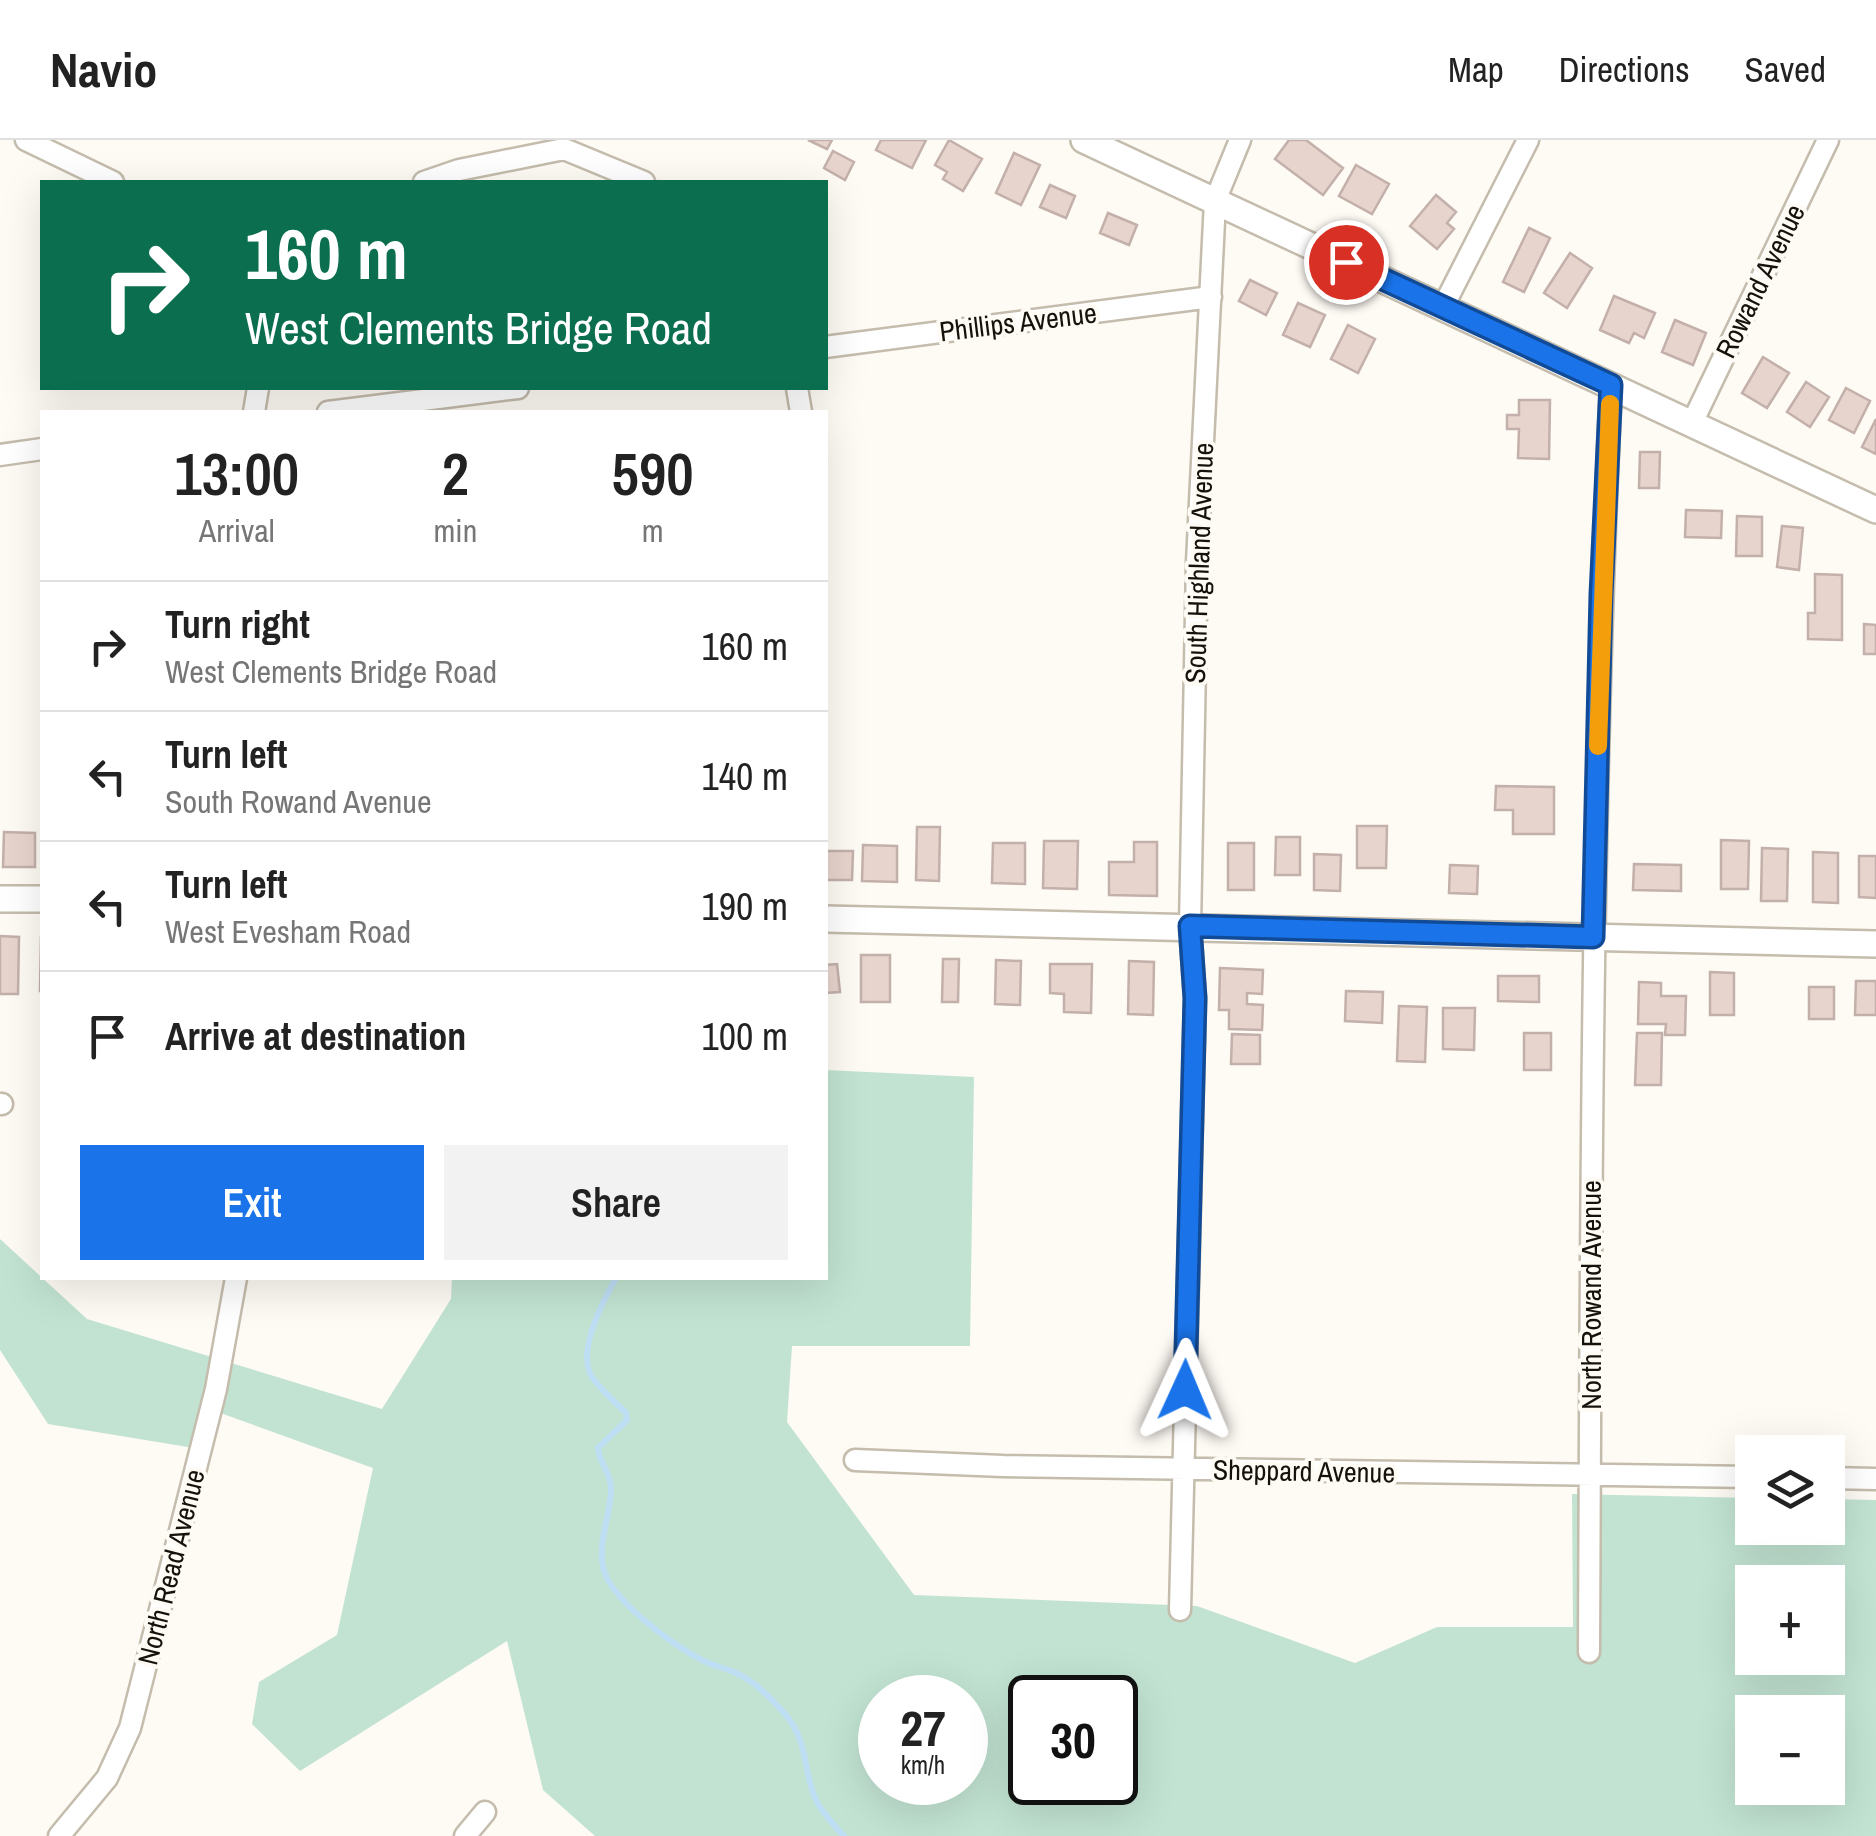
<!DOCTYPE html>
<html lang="en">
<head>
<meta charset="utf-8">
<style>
  body { margin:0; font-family:"Archivo Narrow",sans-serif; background:#f2f2f2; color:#222; height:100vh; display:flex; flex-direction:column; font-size:38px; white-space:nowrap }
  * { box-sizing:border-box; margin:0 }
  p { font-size:32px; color:#767676 }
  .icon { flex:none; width:55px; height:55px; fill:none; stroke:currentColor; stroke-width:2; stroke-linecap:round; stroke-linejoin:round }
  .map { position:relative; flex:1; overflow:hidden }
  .panel { position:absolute; left:40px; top:270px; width:788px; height:870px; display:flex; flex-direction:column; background:#fff; border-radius:0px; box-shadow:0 10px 40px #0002 }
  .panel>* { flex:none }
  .hud { position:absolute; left:40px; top:40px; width:788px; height:210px; border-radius:0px; box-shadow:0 10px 40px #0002; background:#0b6e4f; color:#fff; overflow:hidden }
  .fabs { position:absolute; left:1735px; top:1295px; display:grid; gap:20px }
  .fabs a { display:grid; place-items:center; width:110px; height:110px; border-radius:0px; background:#fff; box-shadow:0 10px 40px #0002; font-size:50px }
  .speed { position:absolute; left:858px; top:1535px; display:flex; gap:20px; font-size:50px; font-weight:700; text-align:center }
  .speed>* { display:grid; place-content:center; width:130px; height:130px; border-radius:50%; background:#fff; box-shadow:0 10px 40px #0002; line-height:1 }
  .speed small { font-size:25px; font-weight:400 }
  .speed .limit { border:5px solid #111; border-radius:15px; background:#fff; color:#111 }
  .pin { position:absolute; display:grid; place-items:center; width:85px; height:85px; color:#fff; margin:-42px; border:5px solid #fff; border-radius:50%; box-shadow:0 2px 10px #0007 }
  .me { position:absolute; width:110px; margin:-55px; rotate:1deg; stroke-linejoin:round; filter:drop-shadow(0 0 8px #0008) }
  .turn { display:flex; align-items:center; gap:35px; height:210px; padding:0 40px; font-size:45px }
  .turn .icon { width:130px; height:130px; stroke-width:2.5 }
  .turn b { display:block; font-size:70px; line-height:85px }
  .eta { display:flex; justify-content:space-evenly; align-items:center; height:170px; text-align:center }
  .eta b { font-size:60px; font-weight:600; line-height:70px }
  .action { display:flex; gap:20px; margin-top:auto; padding:20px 40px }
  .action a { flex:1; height:115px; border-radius:0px; background:#1a73e8; color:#fff; font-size:40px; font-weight:600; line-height:115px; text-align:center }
  .action a+a { background:#f2f2f2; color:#222 }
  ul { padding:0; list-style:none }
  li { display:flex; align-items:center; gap:30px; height:130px; padding:0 40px; border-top:2px solid #e0e0e0 }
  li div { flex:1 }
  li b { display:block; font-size:38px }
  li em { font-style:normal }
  header { display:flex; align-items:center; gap:60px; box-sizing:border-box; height:140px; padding:0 50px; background:#fff; border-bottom:2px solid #e0e0e0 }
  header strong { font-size:48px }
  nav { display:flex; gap:55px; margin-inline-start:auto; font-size:35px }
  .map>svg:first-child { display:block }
  .green { fill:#c2e3d2; fill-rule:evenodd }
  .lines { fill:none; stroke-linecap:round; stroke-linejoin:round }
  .stream { stroke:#bedef4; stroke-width:6 }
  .building { fill:#e7d4cd; stroke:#c3b0aa; stroke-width:2.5 }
  .minor-casing { stroke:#c4bcac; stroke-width:25 }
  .major-casing { stroke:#c4bcac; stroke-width:30 }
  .minor { stroke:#fff; stroke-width:20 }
  .major { stroke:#fff; stroke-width:25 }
  .route-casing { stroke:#114b97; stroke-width:25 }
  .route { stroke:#1a73e8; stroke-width:18 }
  .slow { stroke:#f59e0b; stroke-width:18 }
  .labels { text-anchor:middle; stroke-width:8; stroke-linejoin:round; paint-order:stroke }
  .street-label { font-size:28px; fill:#15120c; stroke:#fefaf4 }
</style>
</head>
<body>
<header>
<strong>Navio</strong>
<nav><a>Map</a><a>Directions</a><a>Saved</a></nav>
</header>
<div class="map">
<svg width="1876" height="1696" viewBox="0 0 1876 1696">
  <rect width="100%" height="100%" fill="#fefaf4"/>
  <!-- green -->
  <path class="green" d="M825,930L974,937L970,1206H792L787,1282L914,1455L1197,1466L1355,1523L1437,1487H1573L1572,1354L1752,1358V1388H1828V1359L1876,1360V1696H595L543,1650L507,1501L300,1631L252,1584L259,1542L337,1495L373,1328L212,1270L206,1310L48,1284L0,1210V1099L87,1179L382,1269L451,1159L452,1138H825ZM1752,1442H1828V1518H1752ZM880,1558H965V1642H880ZM1030,1558H1115V1642H1030ZM1752,1572H1828V1648H1752Z"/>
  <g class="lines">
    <!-- stream -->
    <path class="stream" d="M616,1138C603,1161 576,1212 592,1237C601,1250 615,1262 626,1273L627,1280L598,1308C599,1323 612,1334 611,1351C610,1376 598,1401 603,1427C610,1460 673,1505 702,1520C713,1526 727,1528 738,1534C756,1542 772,1559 785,1574C810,1604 802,1630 816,1660C822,1673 834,1685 844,1696"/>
  </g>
  <!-- building -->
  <path class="building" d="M808,0H832L827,9Z
    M881,0H926L912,28L876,10Z
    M949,0L982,19L963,51L943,39L947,32L935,25Z
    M1289,0H1306L1343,28L1323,55L1275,19Z
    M833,11L854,22L845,40L824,28Z
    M1014,13L1040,25L1021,65L996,53Z
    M1356,25L1389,44L1372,74L1339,56Z
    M1050,45L1075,56L1066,78L1040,67Z
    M1436,55L1456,72L1447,83L1454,89L1437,109L1410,86Z
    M1108,73L1137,85L1129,105L1100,93Z
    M1529,88L1550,98L1524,152L1503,142Z
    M1570,113L1592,128L1567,168L1544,153Z
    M1250,140L1277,153L1266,175L1239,161Z
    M1614,156L1655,173L1644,198L1634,193L1629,203L1600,190Z
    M1298,163L1325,175L1310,207L1283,195Z
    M1675,180L1706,193L1693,225L1662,212Z
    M1348,185L1375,199L1358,233L1331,219Z
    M1763,217L1789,233L1767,268L1742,253Z
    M1806,242L1829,257L1810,287L1787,272Z
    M1846,248L1870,261L1854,293L1829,280Z
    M1519,260H1550L1549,319L1518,318L1519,289H1507V275H1519Z
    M1876,279V314L1862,307Z
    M1640,312H1660L1659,348H1639Z
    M1686,370L1722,371L1721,398L1685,397Z
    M1737,376L1762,377V416H1736Z
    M1782,386L1803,388L1799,430L1777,427Z
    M1815,434L1842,435V500L1808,499V473H1815Z
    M1864,484L1876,485V514H1864Z
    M1496,646L1554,647V694H1513V670H1495Z
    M1357,686H1387L1386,728H1357Z
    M917,687H940L939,741L916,740Z
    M4,692L35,693V727H3Z
    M1276,697H1300V735H1275Z
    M1721,700L1749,701L1748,749H1721Z
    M1044,701H1078L1077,749L1043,748Z
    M1134,702H1157V756L1109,755V722H1134Z
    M993,703H1025V744L992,743Z
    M1228,703H1254V750H1228Z
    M863,705L897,706V742L862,741Z
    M1762,708L1788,709L1787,761H1761Z
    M825,711H853L852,740H825Z
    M1813,712L1838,713V763L1813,762Z
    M1314,714L1341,715L1340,751L1314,750Z
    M1859,716H1876V758L1859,757Z
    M1634,724L1681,725V751L1633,750Z
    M1450,725L1478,726L1477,754L1449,753Z
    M0,796L19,797L18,854H0Z
    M41,797H42V851H40Z
    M861,815H890V862H861Z
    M943,819H959L958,862H942Z
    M996,820L1021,821L1020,865L995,864Z
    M1129,821L1154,822L1153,875L1128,874Z
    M837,824L840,852L825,853V825Z
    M1050,824H1092L1091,873L1064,872V854L1050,853Z
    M1220,828L1263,830L1262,854L1247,853V864L1263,865L1262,890L1229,889V870H1219Z
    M1710,832L1734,833V875H1710Z
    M1498,836H1539V862L1498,861Z
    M1856,841H1876V875H1855Z
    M1639,842L1661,843V856H1686L1685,895H1665L1666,884H1638Z
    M1809,847H1834V879H1809Z
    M1346,851L1383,852L1382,883L1345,881Z
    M1399,866L1427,867L1425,922L1397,921Z
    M1443,868H1475L1474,910L1443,909Z
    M1524,893H1551V930H1524Z
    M1637,893H1662L1661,945H1635Z
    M1232,894L1260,895V924H1231Z"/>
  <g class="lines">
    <defs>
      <path id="minor" d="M26,0L113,42
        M424,42L459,30L564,9L644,42
        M1443,167L1528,0
        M825,207L1211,157
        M797,248L801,272
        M254,272L258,248
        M328,272L518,248
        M1692,283L1828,0
        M0,315L42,309
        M0,964H2
        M855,1320L1003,1326L1752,1337
        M1828,1338L1876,1339
        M1180,1470L1195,859L1190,786L1197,422L1215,61L1240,0
        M1589,1512C1591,1090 1591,667 1611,245
        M59,1696L107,1638L130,1588L216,1249L236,1138
        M465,1696L485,1672"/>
      <path id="major" d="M1084,0L1876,370
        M0,759H42
        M825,779L1876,804"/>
    </defs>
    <!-- minor casing -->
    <use href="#minor" class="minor-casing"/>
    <!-- major casing -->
    <use href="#major" class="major-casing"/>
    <!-- minor -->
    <use href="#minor" class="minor"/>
    <!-- major -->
    <use href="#major" class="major"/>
  </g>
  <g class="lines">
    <defs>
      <path id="route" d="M1185,1250L1195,858L1190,786L1593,797L1601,455L1611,245L1346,122"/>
    </defs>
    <!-- route casing -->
    <use href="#route" class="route-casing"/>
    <!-- route -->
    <use href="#route" class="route"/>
    <!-- slow -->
    <path class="slow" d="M1598,606L1610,264"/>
  </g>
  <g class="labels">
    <!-- street labels -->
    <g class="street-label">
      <text transform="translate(1760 141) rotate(-64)" y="10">Rowand Avenue</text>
      <text transform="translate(1018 182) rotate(-7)" y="10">Phillips Avenue</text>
      <text transform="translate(1199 423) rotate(-88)" y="10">South Highland Avenue</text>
      <text transform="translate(1591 1155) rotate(-90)" y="10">North Rowand Avenue</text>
      <text transform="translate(1304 1331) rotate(1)" y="10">Sheppard Avenue</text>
      <text transform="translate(171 1427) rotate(-76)" y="10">North Read Avenue</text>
    </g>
  </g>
</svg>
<div class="fabs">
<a><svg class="icon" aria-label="layers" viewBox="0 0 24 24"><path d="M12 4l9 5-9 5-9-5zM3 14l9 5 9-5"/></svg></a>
<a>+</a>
<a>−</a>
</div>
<div class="speed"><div>27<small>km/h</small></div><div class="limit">30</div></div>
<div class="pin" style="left:1346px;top:122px;background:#d93025"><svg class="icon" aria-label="arrive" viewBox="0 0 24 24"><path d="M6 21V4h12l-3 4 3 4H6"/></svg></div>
<svg class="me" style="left:1185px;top:1250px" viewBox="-20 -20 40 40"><path d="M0-17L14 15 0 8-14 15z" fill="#1a73e8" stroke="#fff" stroke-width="4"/></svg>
<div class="hud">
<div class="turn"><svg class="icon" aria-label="right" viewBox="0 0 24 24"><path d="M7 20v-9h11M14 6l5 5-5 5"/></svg><div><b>160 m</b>West Clements Bridge Road</div></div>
</div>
<section class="panel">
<div class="eta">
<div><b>13:00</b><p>Arrival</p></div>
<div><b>2</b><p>min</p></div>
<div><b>590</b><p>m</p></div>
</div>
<ul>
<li><svg class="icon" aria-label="right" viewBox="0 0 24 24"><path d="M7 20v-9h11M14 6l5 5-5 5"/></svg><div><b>Turn right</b><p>West Clements Bridge Road</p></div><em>160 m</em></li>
<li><svg class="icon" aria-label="left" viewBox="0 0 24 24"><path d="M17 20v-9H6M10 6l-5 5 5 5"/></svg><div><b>Turn left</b><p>South Rowand Avenue</p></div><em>140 m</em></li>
<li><svg class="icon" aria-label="left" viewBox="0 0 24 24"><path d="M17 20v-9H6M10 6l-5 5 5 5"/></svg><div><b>Turn left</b><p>West Evesham Road</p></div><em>190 m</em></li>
<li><svg class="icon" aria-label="arrive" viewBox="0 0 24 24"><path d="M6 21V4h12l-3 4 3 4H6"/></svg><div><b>Arrive at destination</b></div><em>100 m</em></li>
</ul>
<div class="action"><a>Exit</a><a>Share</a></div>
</section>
</div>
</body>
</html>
